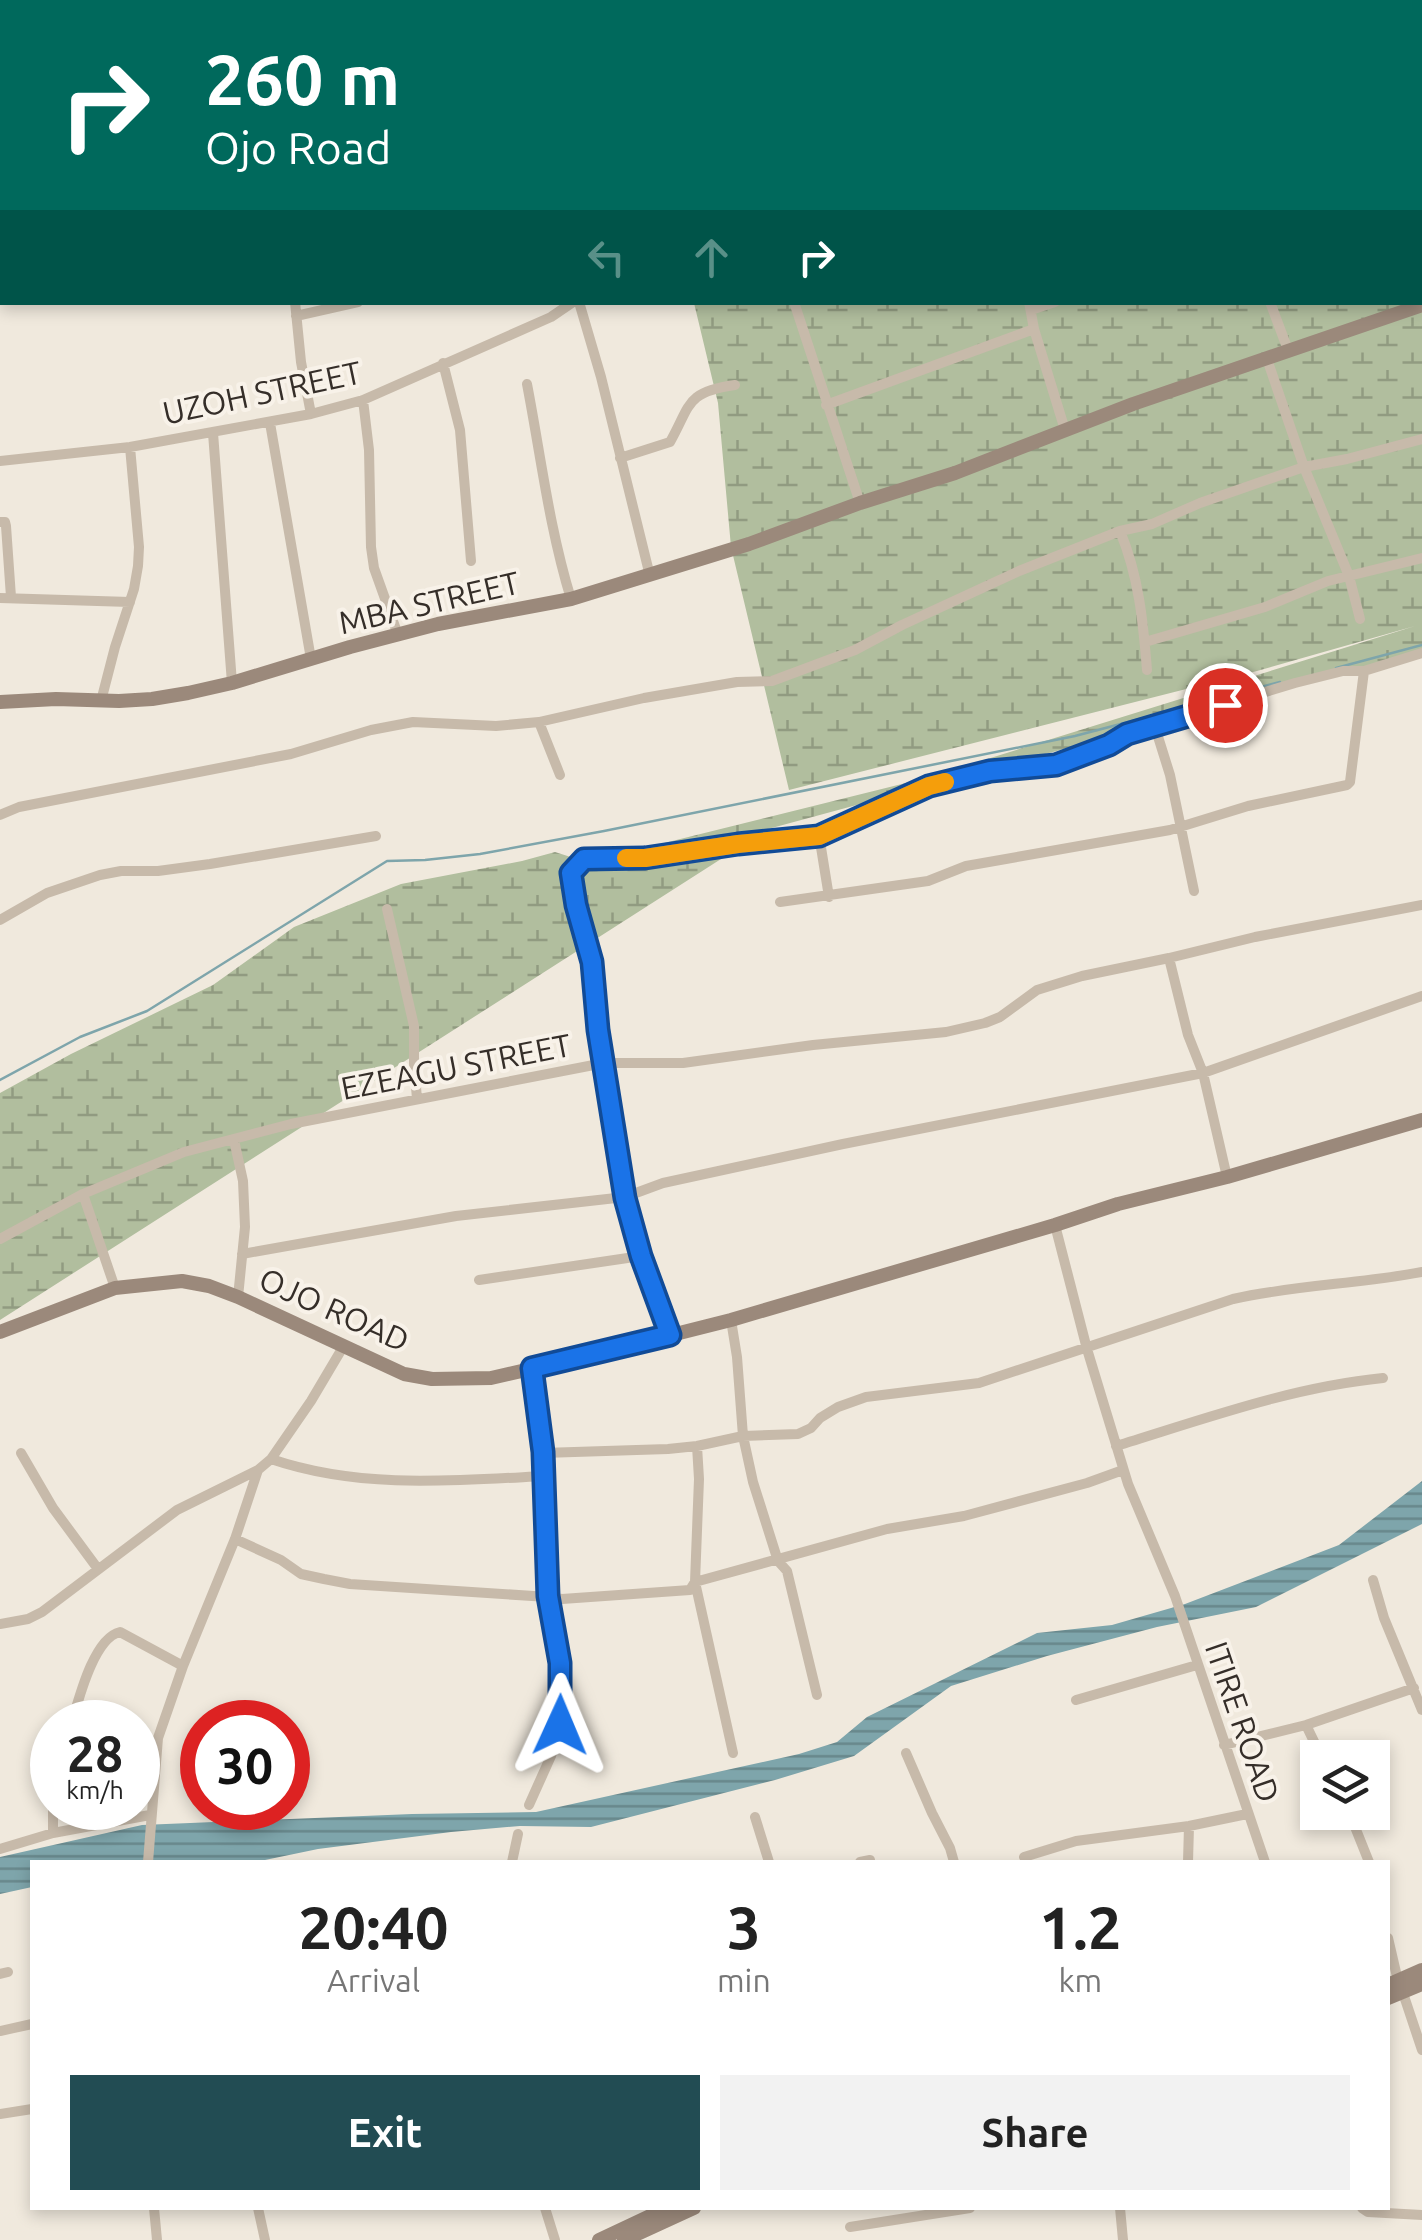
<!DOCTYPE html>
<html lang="en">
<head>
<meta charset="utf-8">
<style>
  body { margin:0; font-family:Ubuntu,sans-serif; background:#f2f2f2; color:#222; height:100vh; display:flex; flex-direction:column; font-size:38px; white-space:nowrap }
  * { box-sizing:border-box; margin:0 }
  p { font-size:32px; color:#767676 }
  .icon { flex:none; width:55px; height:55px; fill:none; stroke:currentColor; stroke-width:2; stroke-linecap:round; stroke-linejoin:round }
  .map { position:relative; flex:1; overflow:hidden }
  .drawer { position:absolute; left:30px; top:1860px; width:1360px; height:350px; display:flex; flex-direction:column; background:#fff; border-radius:0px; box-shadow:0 5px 15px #0003 }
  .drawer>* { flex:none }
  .guide { position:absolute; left:0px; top:0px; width:1422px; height:305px; box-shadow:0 5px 15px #0003; background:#00695c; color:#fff; overflow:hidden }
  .buttons { position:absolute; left:1300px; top:1740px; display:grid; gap:20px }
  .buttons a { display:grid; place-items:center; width:90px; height:90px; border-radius:0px; background:#fff; box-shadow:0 5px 15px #0003; font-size:50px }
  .speed { position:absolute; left:30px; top:1700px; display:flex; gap:20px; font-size:50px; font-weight:700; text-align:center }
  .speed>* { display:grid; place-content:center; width:130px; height:130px; border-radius:50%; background:#fff; box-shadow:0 5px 15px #0003; line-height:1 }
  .speed small { font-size:25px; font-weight:400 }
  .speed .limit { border:15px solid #d22; background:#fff; color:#111 }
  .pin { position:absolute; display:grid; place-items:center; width:85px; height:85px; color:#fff; margin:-42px; border:5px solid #fff; border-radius:50%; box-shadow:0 2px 10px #0007 }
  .me { position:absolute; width:110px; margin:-55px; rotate:1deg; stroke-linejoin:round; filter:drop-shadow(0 0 8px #0008) }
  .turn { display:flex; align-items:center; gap:35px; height:210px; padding:0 40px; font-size:45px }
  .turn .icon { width:130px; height:130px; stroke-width:2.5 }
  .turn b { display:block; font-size:70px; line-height:85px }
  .lanes { display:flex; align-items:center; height:95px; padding:0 40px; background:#0003; justify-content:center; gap:50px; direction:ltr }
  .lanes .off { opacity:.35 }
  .eta { display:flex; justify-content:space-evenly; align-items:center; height:170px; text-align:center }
  .eta b { font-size:60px; font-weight:700; line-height:70px }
  .button { display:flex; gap:20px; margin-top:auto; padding:20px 40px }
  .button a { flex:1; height:115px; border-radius:0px; background:#224c53; color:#fff; font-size:40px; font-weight:700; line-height:115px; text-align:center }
  .button a+a { background:#f2f2f2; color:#222 }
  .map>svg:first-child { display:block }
  .wetland { fill:url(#wetland-marsh) }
  .water { fill:url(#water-rules) }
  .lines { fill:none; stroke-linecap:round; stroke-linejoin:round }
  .stream { stroke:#7ea5ab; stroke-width:2.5 }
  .street { stroke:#c7baaa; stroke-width:10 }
  .secondary { stroke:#9b897b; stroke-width:14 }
  .route-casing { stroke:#114b97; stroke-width:25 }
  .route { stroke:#1a73e8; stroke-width:18 }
  .slow { stroke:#f59e0b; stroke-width:18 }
  .labels { text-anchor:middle; stroke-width:8; stroke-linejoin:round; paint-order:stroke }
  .street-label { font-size:32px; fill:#352e29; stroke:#f8f2e9 }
</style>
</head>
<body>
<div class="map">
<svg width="1422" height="2240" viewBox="0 0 1422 2240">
  <defs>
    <pattern id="wetland-marsh" width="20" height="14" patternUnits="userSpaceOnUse" patternTransform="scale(2.5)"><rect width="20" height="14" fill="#b1be9e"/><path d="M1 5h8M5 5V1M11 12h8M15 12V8" fill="none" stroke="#919b81"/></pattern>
    <pattern id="water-rules" width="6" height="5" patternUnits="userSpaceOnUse" patternTransform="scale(2.5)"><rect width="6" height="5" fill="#7ea5ab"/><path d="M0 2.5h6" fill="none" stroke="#68878b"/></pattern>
  </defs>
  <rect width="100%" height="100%" fill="#f0e9dd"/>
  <!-- wetland -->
  <path class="wetland" d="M215,0H626L620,2H204Z
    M630,0H1422V652L768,829L0,1320V1093L71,1054L213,985L294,927L401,884L522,861L555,852L577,859L644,848L926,778L1415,626L1257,671L789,790L731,547L718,403L694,303L1420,302V2H634Z"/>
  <!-- water -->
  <path class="water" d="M1422,1481V1524L1256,1607L1157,1627L1047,1656L951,1686L854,1756L775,1780L591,1827L520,1826L451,1832L318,1849L265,1860L32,1862V1887L0,1894V1857L142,1825L412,1814L536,1812L799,1754L837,1742L867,1717L1037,1633L1112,1625L1185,1604L1339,1545Z"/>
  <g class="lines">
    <!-- stream -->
    <path class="stream" d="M573,2L577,0
      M0,233H2
      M1336,668L1422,645
      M0,1080L80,1037L147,1011L387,861L425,860L480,854L604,831L1075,736L1280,682"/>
    <!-- street -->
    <path class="street" d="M15,0V2
      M326,0L327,2
      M832,0V2
      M1154,0V2
      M1372,0V2
      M242,2L251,0
      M524,2L528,0
      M657,2L663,0
      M1016,2L1022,0
      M1420,11L1422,10
      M0,43H2
      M1420,144L1422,143
      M0,172H2
      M1420,266L1422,274
      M0,267L2,266
      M295,302L301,362L311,414
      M579,302L601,377L650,576
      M794,302L860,503
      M1029,302L1034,329L1065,430
      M1270,302L1288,350
      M1031,310L1055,302
      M296,316L358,302
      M1267,359L1304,467L1349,576L1360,619
      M443,363L460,430L471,561
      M527,384C541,457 549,527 571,599
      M363,400L369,450L371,547L374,568L398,635
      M826,405L1034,329
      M270,423L311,659
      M213,433L232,683
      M620,458L670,442C691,405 685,392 735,385
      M0,461L130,447L311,414L363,400L551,317L573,302
      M0,522H5L6,526L11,597
      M1120,531C1139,577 1143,621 1147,670
      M0,598L130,602
      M1145,642L1265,607L1328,581L1422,558
      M101,701L115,647L134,589L138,566L139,547L130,447
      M539,722L560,775
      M1155,727L1170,775L1194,891
      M0,815L19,807L291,754L371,730L413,722L496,726L539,722L644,698L737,682L772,681L855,650L902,625L1019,571L1120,531L1152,524L1200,503L1304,467L1347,459L1422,439
      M819,835L829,897
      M780,902L928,881L966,866L1170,830L1248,806L1347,785L1350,782L1364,671
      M387,909L414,1026V1063L417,1099
      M0,920L47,893L100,875L121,871H158L210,864L376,836
      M1169,958L1188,1035L1203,1073L1227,1177
      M234,1140L243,1181L245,1227L238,1297
      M83,1194L115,1288
      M1055,1225L1087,1349L1128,1484L1175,1596L1265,1862
      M0,1239L83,1194L184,1152L291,1124L604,1063H683L813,1045L946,1032L985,1023L1000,1017L1037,990L1082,976L1169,958L1255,937L1422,905
      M242,1254L456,1216L625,1197L663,1183L843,1144L1203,1073L1422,996
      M479,1280L641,1256
      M731,1320L737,1357L743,1436L753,1482L778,1561L787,1571L817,1695
      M670,1335L641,1256L625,1197L599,1030L592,962L577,905L571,873L584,859L645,858L738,844L819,835L929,786L990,771L1056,765L1109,745L1127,734L1295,683L1343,671H1364L1422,653
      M697,1446L699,1479L695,1582L733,1753
      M1116,1446C1204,1419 1292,1387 1383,1378
      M21,1453L53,1508L98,1569
      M543,1453L668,1449L697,1446L743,1436L798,1434L811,1428L820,1418L838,1407L866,1397L979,1383L1233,1299C1295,1285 1359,1284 1422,1272
      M271,1459C359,1489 451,1481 543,1476
      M235,1539L281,1560L301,1574L324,1579L350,1584L548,1597L562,1599L690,1590L695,1582L887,1529L964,1516L1087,1483L1123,1470
      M1373,1580L1384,1618L1422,1710
      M0,1624L28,1619L42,1612L177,1510L258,1470
      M1076,1700L1197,1665
      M72,1722C79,1698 94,1638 120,1632L183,1666
      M1306,1725L1322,1758
      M1224,1745L1306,1725L1414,1688
      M906,1753L932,1813L950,1848L954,1862
      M529,1805L551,1756L560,1725L561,1706V1663L548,1597L543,1453L532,1368
      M53,1808V1833
      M1349,1812L1369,1862
      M755,1817L769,1862
      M0,1849L53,1833L150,1815
      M1024,1857L1076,1841L1189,1826L1247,1814
      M148,1862L158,1738L183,1666L235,1539L258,1470L271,1459L311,1401L343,1347
      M512,1862L518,1834
      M860,1862L870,1860
      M1188,1862L1189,1826
      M1388,1938L1398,1981
      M0,1974L8,1972
      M1403,1993L1422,2050
      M0,2031L32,2024
      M0,2114L32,2109
      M154,2208L157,2240
      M258,2208L265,2240
      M545,2208L555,2240
      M1120,2208L1123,2240
      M1362,2208L1368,2212L1422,2215
      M850,2227L970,2208"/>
    <!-- secondary -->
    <path class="secondary" d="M0,702L56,699L119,701L152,699L188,693L232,683L350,647L438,624L571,599L749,544L860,503L955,473L1133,404L1422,305
      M0,1332L115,1288L182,1281L209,1286L238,1297L404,1374L432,1379L491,1378L604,1352L731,1320L1055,1225L1118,1204L1227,1177L1422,1120
      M1388,1985L1422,1970
      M1388,1998L1422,1984
      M599,2240L667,2208
      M624,2240L694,2208"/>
  </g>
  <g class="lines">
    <defs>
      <path id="route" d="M560,1725V1663L548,1596L543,1452L532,1368L670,1335L641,1256L625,1198L598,1030L592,962L576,905L571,873L584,859L645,858L738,844L819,836L929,786L990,771L1056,765L1109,745L1127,734L1225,705"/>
    </defs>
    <!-- route casing -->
    <use href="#route" class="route-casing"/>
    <!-- route -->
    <use href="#route" class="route"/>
    <!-- slow -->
    <path class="slow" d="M626,858H645L738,844L819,836L929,786L945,782"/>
  </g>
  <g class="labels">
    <!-- street labels -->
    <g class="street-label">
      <text transform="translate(262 393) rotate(-12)" y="11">UZOH STREET</text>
      <text transform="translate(429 603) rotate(-13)" y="11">MBA STREET</text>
      <text transform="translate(456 1067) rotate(-11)" y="11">EZEAGU STREET</text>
      <text transform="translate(334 1310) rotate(24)" y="11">OJO ROAD</text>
      <text transform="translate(1242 1722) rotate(71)" y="11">ITIRE ROAD</text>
    </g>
  </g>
</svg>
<div class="buttons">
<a><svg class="icon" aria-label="layers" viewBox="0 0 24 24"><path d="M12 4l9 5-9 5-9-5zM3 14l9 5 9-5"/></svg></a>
</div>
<div class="speed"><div>28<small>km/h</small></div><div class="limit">30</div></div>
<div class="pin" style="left:1225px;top:705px;background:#d93025"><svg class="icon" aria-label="arrive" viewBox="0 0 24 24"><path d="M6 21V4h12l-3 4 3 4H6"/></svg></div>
<svg class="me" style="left:560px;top:1725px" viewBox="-20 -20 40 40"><path d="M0-17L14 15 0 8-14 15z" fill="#1a73e8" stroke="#fff" stroke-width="4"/></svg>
<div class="guide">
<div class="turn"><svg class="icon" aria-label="right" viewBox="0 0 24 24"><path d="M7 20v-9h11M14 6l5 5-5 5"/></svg><div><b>260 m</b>Ojo Road</div></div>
<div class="lanes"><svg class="icon off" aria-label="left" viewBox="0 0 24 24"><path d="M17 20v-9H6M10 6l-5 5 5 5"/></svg><svg class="icon off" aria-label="ahead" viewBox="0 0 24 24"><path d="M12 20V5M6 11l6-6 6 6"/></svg><svg class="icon" aria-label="right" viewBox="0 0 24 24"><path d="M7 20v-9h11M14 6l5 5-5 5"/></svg></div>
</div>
<section class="drawer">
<div class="eta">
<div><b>20:40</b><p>Arrival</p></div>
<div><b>3</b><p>min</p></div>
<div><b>1.2</b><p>km</p></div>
</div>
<div class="button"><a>Exit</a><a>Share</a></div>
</section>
</div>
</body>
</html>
